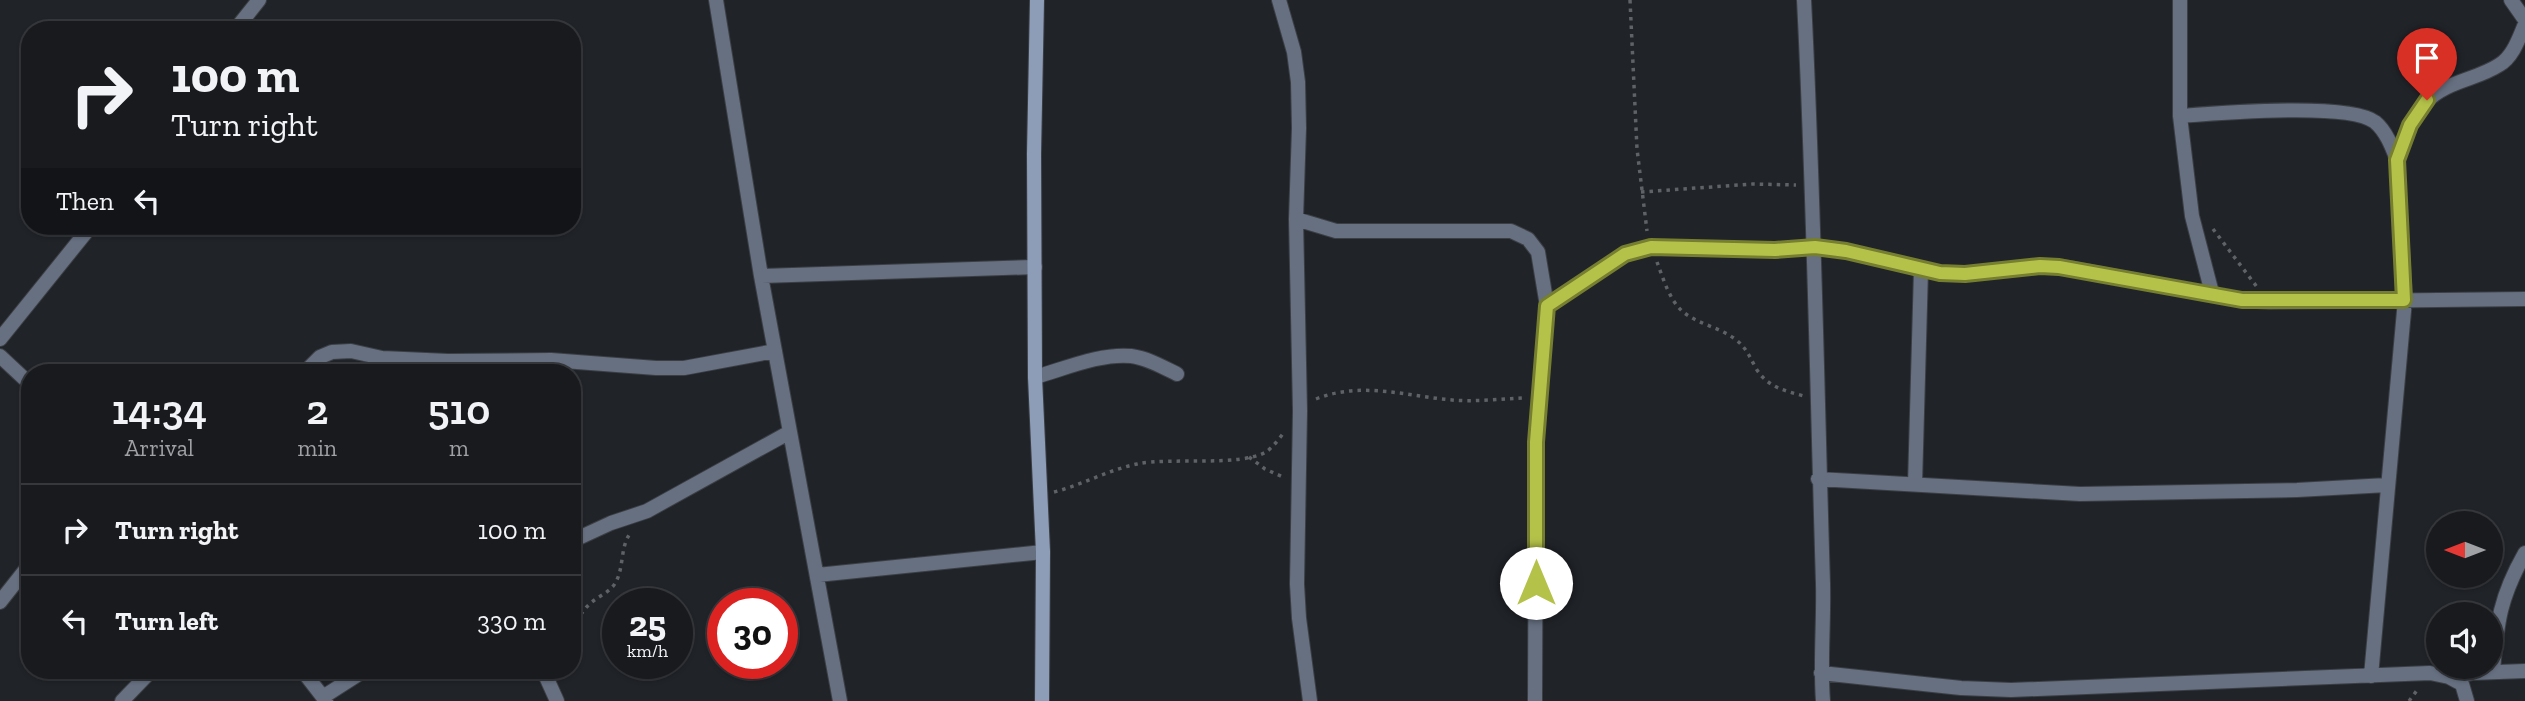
<!DOCTYPE html>
<html lang="en">
<head>
<meta charset="utf-8">
<style>
  body { margin:0; font-family:"Zilla Slab",serif; background:#25272b; color:#f1f3f6; height:100vh; display:flex; flex-direction:column; font-size:26px; white-space:nowrap }
  * { box-sizing:border-box; margin:0 }
  p { font-size:23px; color:#9fa1a4 }
  .icon { flex:none; width:38px; height:38px; fill:none; stroke:currentColor; stroke-width:2; stroke-linecap:round; stroke-linejoin:round }
  .map { position:relative; flex:1; overflow:hidden }
  .sheet { position:absolute; left:21px; top:364px; width:560px; height:315px; display:flex; flex-direction:column; background:#181a1e; border-radius:28px; box-shadow:0 2px 5px #0004,0 0 0 2px #36383c }
  .sheet>* { flex:none }
  .banner { position:absolute; left:21px; top:21px; width:560px; height:214px; border-radius:28px; box-shadow:0 2px 5px #0004,0 0 0 2px #36383c; background:#181a1e; color:#f1f3f6; overflow:hidden }
  .needle { width:46px; rotate:270deg }
  .buttons { position:absolute; left:2426px; top:511px; display:grid; gap:14px }
  .buttons a { display:grid; place-items:center; width:77px; height:77px; border-radius:50%; background:#181a1e; box-shadow:0 2px 5px #0004,0 0 0 2px #36383c; font-size:35px }
  .speed { position:absolute; left:602px; top:588px; display:flex; gap:14px; font-size:35px; font-weight:700; text-align:center }
  .speed>* { display:grid; place-content:center; width:91px; height:91px; border-radius:50%; background:#181a1e; box-shadow:0 2px 5px #0004,0 0 0 2px #36383c; line-height:1 }
  .speed small { font-size:18px; font-weight:400 }
  .speed .limit { border:10px solid #d22; background:#fff; color:#111 }
  .pin { position:absolute; display:grid; place-items:center; width:60px; height:60px; color:#fff; margin:-72px -30px; border-radius:50% 50% 50% 0; rotate:-45deg; box-shadow:0 0 7px #0007 }
  .pin .icon { rotate:45deg }
  .me { position:absolute; width:77px; margin:-38px; rotate:0deg; stroke-linejoin:round; filter:drop-shadow(0 0 5px #0008) }
  .turn { display:flex; align-items:center; gap:24px; height:147px; padding:0 35px; font-size:32px }
  .turn .icon { width:91px; height:91px; stroke-width:2.5 }
  .turn b { display:block; font-size:49px; line-height:60px }
  .then { display:flex; align-items:center; height:66px; padding:0 35px; background:#0003; gap:14px; font-size:26px }
  .eta { display:flex; justify-content:space-evenly; align-items:center; height:119px; text-align:center }
  .eta b { font-size:42px; font-weight:600; line-height:49px }
  ul { padding:0; list-style:none }
  li { display:flex; align-items:center; gap:21px; height:91px; padding:0 35px; border-top:2px solid #36383c }
  li div { flex:1 }
  li b { display:block; font-size:26px }
  li em { font-style:normal }
  .map>svg:first-child { display:block }
  .lines { fill:none; stroke-linecap:round; stroke-linejoin:round }
  .street-casing { stroke:#3b3e43; stroke-width:16 }
  .secondary-casing { stroke:#3b3e43; stroke-width:16 }
  .path { stroke:#5f6267; stroke-width:3.5; stroke-dasharray:3.5 5; stroke-linecap:butt }
  .street { stroke:#667081; stroke-width:14 }
  .secondary { stroke:#8d9db8; stroke-width:14 }
  .route-casing { stroke:#767e2f; stroke-width:18 }
  .route { stroke:#b5c249; stroke-width:12 }
</style>
</head>
<body>
<div class="map">
<svg width="2525" height="701" viewBox="0 0 2525 701">
  <rect width="100%" height="100%" fill="#202328"/>
  <g class="lines">
    <defs>
      <path id="street" d="M716,0L761,276L840,701
        M1279,0L1294,52L1298,82L1299,128L1296,219L1300,411L1297,584L1299,618L1310,701
        M1804,0C1814,195 1817,389 1823,584C1824,623 1820,662 1823,701
        M2180,0V116L2192,216L2212,293
        M2511,0L2525,20
        M235,30L259,0
        M2180,116C2217,113 2349,102 2375,122C2386,131 2392,147 2397,160L2405,300L2371,676
        M2397,160C2405,139 2411,118 2426,102C2446,81 2476,80 2499,65C2513,57 2519,38 2525,24
        M1296,219L1336,231H1511L1528,239L1538,252L1547,306L1536,442L1535,701
        M761,276L1035,267
        M1547,306L1625,254L1651,247L1775,250L1815,247L1846,251L1940,273L1965,274L2040,266H2059L2242,300L2270,302L2525,299
        M0,339L91,226
        M0,356L30,384
        M308,373L310,367L320,357L332,352L351,351L382,358L448,361L551,360L656,368H684L775,351
        M1035,377C1064,369 1100,353 1131,356C1147,358 1163,367 1177,374
        M1818,479L2080,494L2297,490L2387,485
        M1915,484L1921,270
        M572,541L611,523L647,511L790,432
        M817,575L1043,552
        M0,602L30,564
        M302,670L326,701
        M543,670L557,701
        M2493,671C2497,622 2500,597 2525,553
        M1821,673L1961,688L2011,690L2430,673L2449,677L2462,684L2467,701
        M2449,677L2472,673L2525,671
        M323,697L365,670
        M122,701L152,670"/>
      <path id="secondary" d="M1037,0L1034,154L1035,377L1043,552L1042,701"/>
    </defs>
    <!-- street casing -->
    <use href="#street" class="street-casing"/>
    <!-- secondary casing -->
    <use href="#secondary" class="secondary-casing"/>
    <!-- path -->
    <path class="path" d="M1630,0L1637,149L1647,231
      M1641,192L1753,184L1796,185
      M2213,229L2257,287
      M1657,262C1663,278 1669,299 1682,311C1697,324 1719,327 1735,339C1747,348 1750,358 1757,370C1768,387 1785,391 1804,396
      M1316,399C1361,381 1406,396 1452,400C1475,402 1500,399 1523,398
      M1249,457L1265,469L1283,477
      M1054,492C1082,485 1108,470 1137,464C1171,457 1239,467 1266,452C1272,448 1280,438 1284,432
      M572,629C578,619 583,609 592,602C599,596 608,593 614,585C625,569 619,548 631,532
      M2409,701L2418,689"/>
    <!-- street -->
    <use href="#street" class="street"/>
    <!-- secondary -->
    <use href="#secondary" class="secondary"/>
  </g>
  <g class="lines">
    <defs>
      <path id="route" d="M1536,583V442L1547,306L1625,254L1651,247L1775,250L1815,247L1846,251L1940,273L1965,274L2040,266L2059,267L2242,300H2404L2397,160L2410,125L2427,100"/>
    </defs>
    <!-- route casing -->
    <use href="#route" class="route-casing"/>
    <!-- route -->
    <use href="#route" class="route"/>
  </g>
</svg>
<div class="buttons">
<a><svg class="needle" viewBox="-14 -14 28 28"><path d="M0-13l5 13h-10z" fill="#e53935"/><path d="M0 13l5-13h-10z" fill="#9fa1a4"/></svg></a>
<a><svg class="icon" aria-label="sound" viewBox="0 0 24 24"><path d="M4 9h4l5-4v14l-5-4H4zM17 9q2 3 0 6"/></svg></a>
</div>
<div class="speed"><div>25<small>km/h</small></div><div class="limit">30</div></div>
<div class="pin" style="left:2427px;top:100px;background:#d93025"><svg class="icon" aria-label="arrive" viewBox="0 0 24 24"><path d="M6 21V4h12l-3 4 3 4H6"/></svg></div>
<svg class="me" style="left:1536px;top:583px" viewBox="-20 -20 40 40"><circle r="19" fill="#fff"/><path d="M0-13L10 11 0 6-10 11z" fill="#b5c249"/></svg>
<div class="banner">
<div class="turn"><svg class="icon" aria-label="right" viewBox="0 0 24 24"><path d="M7 20v-9h11M14 6l5 5-5 5"/></svg><div><b>100 m</b>Turn right</div></div>
<div class="then">Then<svg class="icon" aria-label="left" viewBox="0 0 24 24"><path d="M17 20v-9H6M10 6l-5 5 5 5"/></svg></div>
</div>
<section class="sheet">
<div class="eta">
<div><b>14:34</b><p>Arrival</p></div>
<div><b>2</b><p>min</p></div>
<div><b>510</b><p>m</p></div>
</div>
<ul>
<li><svg class="icon" aria-label="right" viewBox="0 0 24 24"><path d="M7 20v-9h11M14 6l5 5-5 5"/></svg><div><b>Turn right</b></div><em>100 m</em></li>
<li><svg class="icon" aria-label="left" viewBox="0 0 24 24"><path d="M17 20v-9H6M10 6l-5 5 5 5"/></svg><div><b>Turn left</b></div><em>330 m</em></li>
</ul>
</section>
</div>
</body>
</html>
